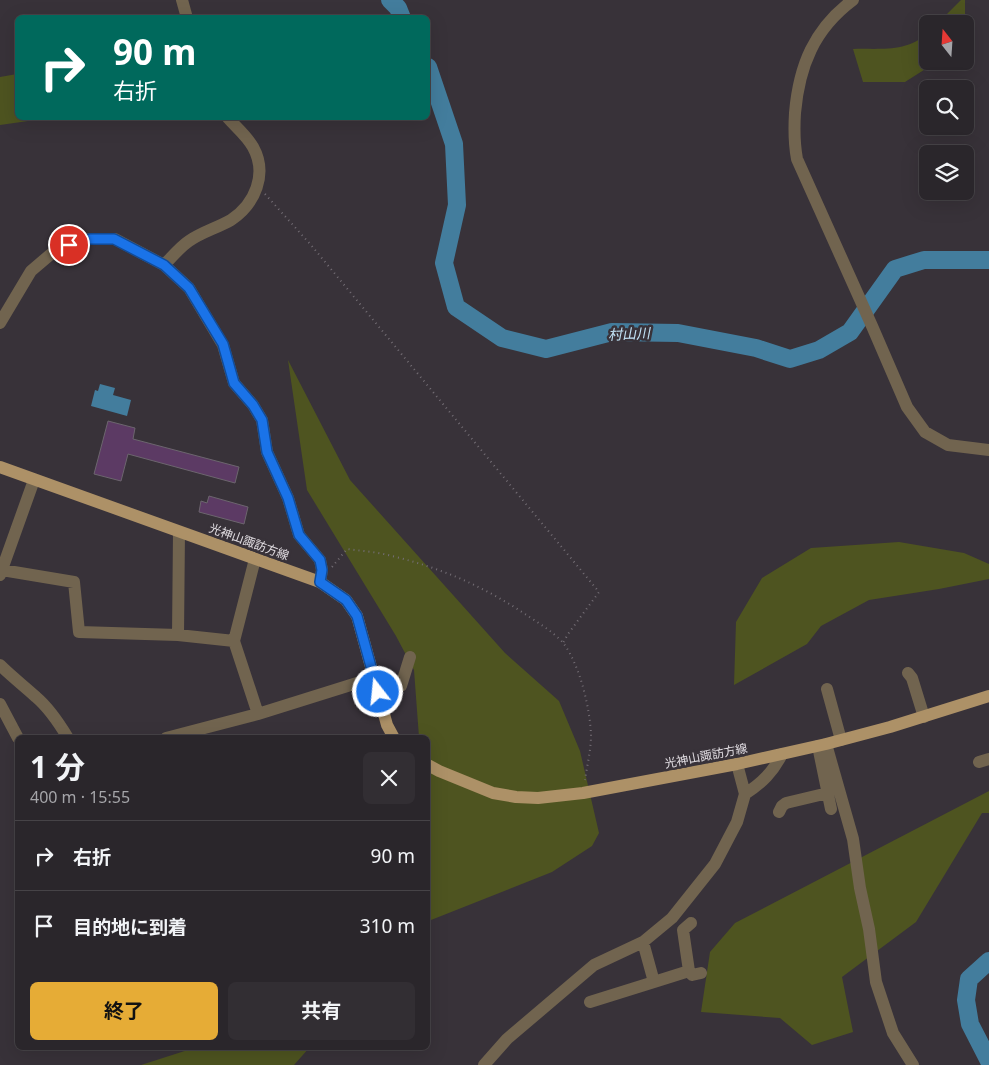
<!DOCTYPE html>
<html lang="ja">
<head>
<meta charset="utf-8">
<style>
  body { margin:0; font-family:"Noto Sans","Noto Sans JP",sans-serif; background:#322e33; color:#f1f3f6; height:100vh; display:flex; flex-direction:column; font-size:19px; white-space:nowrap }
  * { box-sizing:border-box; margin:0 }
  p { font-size:16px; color:#a5a5a9 }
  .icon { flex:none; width:28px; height:28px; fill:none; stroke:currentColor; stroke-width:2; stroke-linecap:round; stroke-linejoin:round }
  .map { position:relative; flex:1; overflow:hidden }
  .panel { position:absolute; left:15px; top:735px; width:415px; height:315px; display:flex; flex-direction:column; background:#2a262b; border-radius:8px; box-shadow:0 5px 20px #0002,0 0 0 1px #464347 }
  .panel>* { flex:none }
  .banner { position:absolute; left:15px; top:15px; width:415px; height:105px; border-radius:8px; box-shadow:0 5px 20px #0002,0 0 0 1px #464347; background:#00695c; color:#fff; overflow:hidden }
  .needle { width:32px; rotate:343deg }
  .tools { position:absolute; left:919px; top:15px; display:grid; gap:10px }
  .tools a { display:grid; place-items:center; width:55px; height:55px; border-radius:8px; background:#2a262b; box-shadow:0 5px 20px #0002,0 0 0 1px #464347; font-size:25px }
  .pin { position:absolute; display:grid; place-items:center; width:42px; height:42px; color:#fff; margin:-21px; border:2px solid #fff; border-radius:50%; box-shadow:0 1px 5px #0007 }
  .me { position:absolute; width:55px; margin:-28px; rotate:344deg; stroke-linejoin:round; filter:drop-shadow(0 0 4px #0008) }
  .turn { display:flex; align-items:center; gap:18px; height:105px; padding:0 15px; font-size:22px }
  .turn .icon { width:65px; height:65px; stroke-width:2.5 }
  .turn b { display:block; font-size:35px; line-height:42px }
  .round { display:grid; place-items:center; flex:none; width:52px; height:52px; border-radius:8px; background:#322e33 }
  .head { display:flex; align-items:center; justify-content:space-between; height:85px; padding:0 15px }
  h1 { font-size:30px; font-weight:700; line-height:38px }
  .primary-button { display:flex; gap:10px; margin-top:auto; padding:10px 15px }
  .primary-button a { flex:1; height:58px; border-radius:8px; background:#e6ac36; color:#111; font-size:20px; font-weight:700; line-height:58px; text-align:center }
  .primary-button a+a { background:#322e33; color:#f1f3f6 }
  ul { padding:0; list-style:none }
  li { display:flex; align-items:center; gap:15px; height:70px; padding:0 15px; border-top:1px solid #464347 }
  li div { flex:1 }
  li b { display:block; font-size:19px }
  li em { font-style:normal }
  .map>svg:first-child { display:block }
  .green { fill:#4e5420 }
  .water { fill:#437d9d }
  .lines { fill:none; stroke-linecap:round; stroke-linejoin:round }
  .river { stroke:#437d9d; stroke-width:18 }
  .building { fill:#5c3a64; stroke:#6c656e }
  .path { stroke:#746e75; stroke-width:2; stroke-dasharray:1 4; stroke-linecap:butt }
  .minor { stroke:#71644f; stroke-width:12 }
  .major { stroke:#ad9167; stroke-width:12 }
  .route-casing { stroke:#114b97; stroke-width:12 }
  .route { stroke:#1a73e8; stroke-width:9 }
  .labels { text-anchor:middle; stroke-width:5; stroke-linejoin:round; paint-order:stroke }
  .street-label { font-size:12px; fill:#e1dde2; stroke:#383239 }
  .water-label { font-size:14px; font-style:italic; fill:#c2e3f6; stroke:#383239 }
</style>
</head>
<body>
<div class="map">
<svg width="989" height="1065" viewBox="0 0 989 1065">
  <rect width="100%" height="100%" fill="#383239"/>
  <!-- green -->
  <path class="green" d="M961,0H965V30V24H937Z
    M927,33L928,61H938L905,82H863L853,49C879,48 907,53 927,33Z
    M17,74L18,118H49L0,125V77Z
    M288,360L350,480L505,653L559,701L580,751L599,833L592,846L552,872L431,920L428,909V738L419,737L414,670L396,636L307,490Z
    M899,542L964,553L989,564V579L939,589L869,600L821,626L807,644L734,685L736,622L762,578L811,548Z
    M989,791V813H982L916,922L842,977L853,1032L812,1045L780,1018L701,1012L710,952L735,923Z
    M194,1048H309L294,1065H141Z"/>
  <!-- water -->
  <path class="water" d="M100,384L115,388L113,395L131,400L127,416L91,406L95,390L98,391Z"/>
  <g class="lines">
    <!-- river -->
    <path class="river" d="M390,0L398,8L402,18
      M428,67L454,144L457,205L444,263L456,307L502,338L546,349L612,332L678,333L756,348L790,359L819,350L850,332L895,269L924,260H989
      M989,961L969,979L966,1000L970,1024L989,1061"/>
  </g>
  <!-- building -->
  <path class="building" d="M108,421L135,428L133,439L239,467L235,483L128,454L121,481L94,474Z
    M209,496L248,507L244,524L199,512L201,501L207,503Z"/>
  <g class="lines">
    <!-- path -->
    <path class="path" d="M265,194L311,245L599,592L568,634L563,643
      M332,567L347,549C362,551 378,552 392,556C441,568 483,586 525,614C537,622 554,632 564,644C580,666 590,708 591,735C591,750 587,766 585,780"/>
    <!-- minor -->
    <path class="minor" d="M182,0L187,18
      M853,0C814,29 799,66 795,113C794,129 794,143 797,159L872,326L907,407L925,432L948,445L989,450
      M164,265C172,257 180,247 189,241C202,232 217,228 231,220C255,204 268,174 253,147C247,136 236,127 228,118
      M0,323L31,271L51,254L69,245L90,239H115L164,265L189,288L223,345L234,383L253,405L262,420L267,452L288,498L299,535L320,560L322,570L320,582
      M179,532L178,635L234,641L258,714
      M2,570L74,582L79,632L178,635
      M0,575L34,480
      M234,641L255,559
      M0,665C11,676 24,686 36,697C49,708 59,723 68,738
      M908,673L912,678L924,717
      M827,689L841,740
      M378,692L396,688L401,686L410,657
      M0,704L18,738
      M166,738L258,714L373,678
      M826,744L853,839L860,888L869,929L876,982L893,1033L913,1065
      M818,746L831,809
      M979,762L989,759
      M745,794C762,783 773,772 782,754
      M779,812L782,806L786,803L828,793
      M689,971L683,930L691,923
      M654,982L689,971L692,975L701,973
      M590,1002L654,982L643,942
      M484,1065L507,1039L594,965L643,942L672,918L715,864L737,822L745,794L737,764"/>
    <!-- major -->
    <path class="major" d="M0,467L320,582L346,600L357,616L387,725L394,738
      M428,765L439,771L493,793L516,797L538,798L583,793L737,764L826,744L890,727L989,696"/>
  </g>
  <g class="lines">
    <defs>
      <path id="route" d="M69,245L90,239H114L164,265L189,288L223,344L234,383L253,405L262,420L267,452L288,498L299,535L320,560L322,570L320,582L346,600L357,616L378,692"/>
    </defs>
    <!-- route casing -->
    <use href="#route" class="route-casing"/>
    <!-- route -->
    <use href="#route" class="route"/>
  </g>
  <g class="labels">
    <!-- street labels -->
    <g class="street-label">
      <text transform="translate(249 542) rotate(20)" y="4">光神山諏訪方線</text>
      <text transform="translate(706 756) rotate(-11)" y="4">光神山諏訪方線</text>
    </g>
    <!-- water labels -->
    <g class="water-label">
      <text transform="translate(629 334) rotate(-3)" y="5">村山川</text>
    </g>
  </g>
</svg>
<div class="tools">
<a><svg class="needle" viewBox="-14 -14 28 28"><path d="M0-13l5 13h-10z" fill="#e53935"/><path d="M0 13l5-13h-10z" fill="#a5a5a9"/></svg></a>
<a><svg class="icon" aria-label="search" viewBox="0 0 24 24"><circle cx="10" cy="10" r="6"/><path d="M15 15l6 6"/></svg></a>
<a><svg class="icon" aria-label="layers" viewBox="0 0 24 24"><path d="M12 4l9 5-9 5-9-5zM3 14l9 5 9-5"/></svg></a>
</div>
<div class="pin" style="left:69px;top:245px;background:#d93025"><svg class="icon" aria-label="arrive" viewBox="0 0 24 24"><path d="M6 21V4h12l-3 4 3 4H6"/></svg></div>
<svg class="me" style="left:378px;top:692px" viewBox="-20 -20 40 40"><circle r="17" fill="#1a73e8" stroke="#fff" stroke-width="3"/><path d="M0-11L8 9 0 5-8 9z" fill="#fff"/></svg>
<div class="banner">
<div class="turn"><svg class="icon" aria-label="right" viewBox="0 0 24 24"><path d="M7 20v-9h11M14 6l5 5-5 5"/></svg><div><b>90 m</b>右折</div></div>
</div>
<section class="panel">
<div class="head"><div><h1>1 分</h1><p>400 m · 15:55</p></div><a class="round"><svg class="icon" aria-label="close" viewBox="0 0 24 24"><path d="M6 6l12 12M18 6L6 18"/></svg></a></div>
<ul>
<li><svg class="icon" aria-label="right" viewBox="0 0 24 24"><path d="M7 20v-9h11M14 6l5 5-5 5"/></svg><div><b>右折</b></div><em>90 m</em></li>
<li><svg class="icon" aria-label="arrive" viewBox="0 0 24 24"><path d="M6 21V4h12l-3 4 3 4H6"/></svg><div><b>目的地に到着</b></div><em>310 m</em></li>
</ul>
<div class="primary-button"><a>終了</a><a>共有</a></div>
</section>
</div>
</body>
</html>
